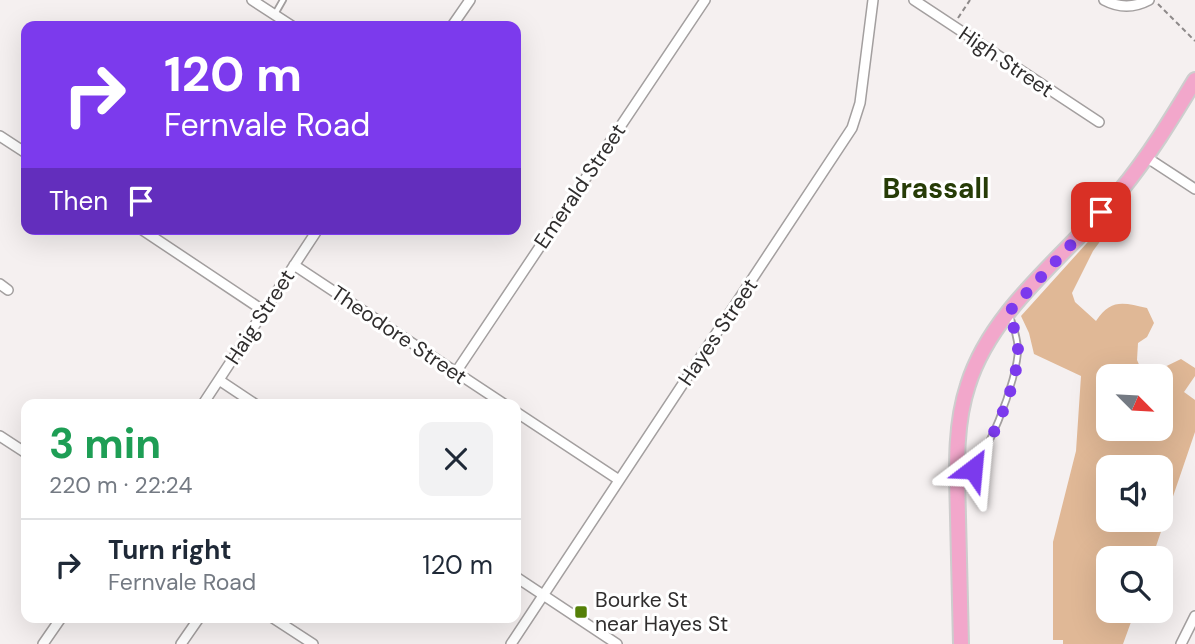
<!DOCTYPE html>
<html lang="en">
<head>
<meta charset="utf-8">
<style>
  body { margin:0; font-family:"DM Sans",sans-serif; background:#f2f2f3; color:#1f2937; height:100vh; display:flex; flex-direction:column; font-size:26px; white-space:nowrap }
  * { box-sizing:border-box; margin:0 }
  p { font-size:23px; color:#747a83 }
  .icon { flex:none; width:38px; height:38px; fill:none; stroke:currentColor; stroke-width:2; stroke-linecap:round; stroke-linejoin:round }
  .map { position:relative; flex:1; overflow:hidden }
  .drawer { position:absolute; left:21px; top:399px; width:500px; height:224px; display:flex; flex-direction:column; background:#fff; border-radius:14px; box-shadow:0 7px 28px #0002 }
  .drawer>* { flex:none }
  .hud { position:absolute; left:21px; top:21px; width:500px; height:214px; border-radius:14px; box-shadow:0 7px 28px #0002; background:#7c3aed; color:#fff; overflow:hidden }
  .needle { width:46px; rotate:114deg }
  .tools { position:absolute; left:1096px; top:364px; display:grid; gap:14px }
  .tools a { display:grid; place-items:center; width:77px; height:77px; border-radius:14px; background:#fff; box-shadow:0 7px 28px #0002; font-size:35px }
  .pin { position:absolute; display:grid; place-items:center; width:60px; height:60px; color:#fff; margin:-30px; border-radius:14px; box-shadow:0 4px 10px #0006 }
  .me { position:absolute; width:77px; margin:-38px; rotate:29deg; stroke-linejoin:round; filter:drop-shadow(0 0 5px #0008) }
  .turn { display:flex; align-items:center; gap:24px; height:147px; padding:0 28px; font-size:32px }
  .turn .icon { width:91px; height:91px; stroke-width:2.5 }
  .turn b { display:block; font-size:49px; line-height:60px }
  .then { display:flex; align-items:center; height:66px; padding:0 28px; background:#0003; gap:14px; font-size:26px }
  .round { display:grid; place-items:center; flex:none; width:74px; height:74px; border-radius:14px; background:#f2f2f3 }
  .head { display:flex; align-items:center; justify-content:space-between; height:119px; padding:0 28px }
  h1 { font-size:42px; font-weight:700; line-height:52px; color:#1e9e55 }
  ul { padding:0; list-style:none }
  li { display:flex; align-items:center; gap:21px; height:91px; padding:0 28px; border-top:2px solid #e0e1e3 }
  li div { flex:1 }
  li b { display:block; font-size:26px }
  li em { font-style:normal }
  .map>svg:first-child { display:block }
  .green { fill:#e0b896; fill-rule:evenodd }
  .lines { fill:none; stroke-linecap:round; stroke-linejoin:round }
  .service-casing { stroke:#a39f9f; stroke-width:8 }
  .minor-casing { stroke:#a39f9f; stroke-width:12 }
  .primary-casing { stroke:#cdcdcd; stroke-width:18 }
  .path { stroke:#8e8a8a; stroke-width:2; stroke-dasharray:5 3.5; stroke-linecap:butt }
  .service { stroke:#fff; stroke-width:4.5 }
  .minor { stroke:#fff; stroke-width:9 }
  .primary { stroke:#f2a7cb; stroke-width:14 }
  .route { stroke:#7c3aed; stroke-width:12; stroke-dasharray:0 21.6 }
  .poi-dot { fill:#558008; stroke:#fff; stroke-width:2.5 }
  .labels { text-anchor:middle; stroke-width:6; stroke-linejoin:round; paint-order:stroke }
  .street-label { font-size:21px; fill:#302e2e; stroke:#fff }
  .poi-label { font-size:21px; fill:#302e2e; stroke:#fff; text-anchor:start }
  .district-label { font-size:28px; font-weight:bold; fill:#263c07; stroke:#fff }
</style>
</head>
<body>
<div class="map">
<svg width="1195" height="644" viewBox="0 0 1195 644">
  <rect width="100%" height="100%" fill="#f5f0f0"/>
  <!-- green -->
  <path class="green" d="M1105,223L1110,228L1093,251L1072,293L1075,302L1096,321C1111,298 1124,303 1147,308L1154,323L1147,337L1138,343L1137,360L1144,376H1108V429H1160V376H1146L1181,359L1195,368V376L1184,392L1195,400V432L1152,558H1108V611H1135L1123,644H1063V640H1053V542L1076,451L1081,376L1034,354L1029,333L1021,316ZM1108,467H1160V520H1108Z"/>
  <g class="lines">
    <defs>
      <path id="service" d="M275,14L283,0
        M959,479C986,468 1018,377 1018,349C1017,337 1014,327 1010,317"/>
      <path id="minor" d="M252,0L292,26
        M914,0L1099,122
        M1104,0C1119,8 1134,8 1149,0
        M452,26L470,0
        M0,136L26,153
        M1146,157L1195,189
        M141,229L264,311
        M294,265L504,404
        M0,284L8,290
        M456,372L705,0
        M219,380L255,404
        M203,404L318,229
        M516,412L619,480
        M0,436L26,453
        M516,577L617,644
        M273,618L313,644
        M43,644L61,618
        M181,644L199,618
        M511,644L852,128L860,103L873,0
        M1181,644L1195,616"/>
      <path id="primary" d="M961,644C960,602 959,559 958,517C957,473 954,427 968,385C992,307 1071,252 1121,190C1149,156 1172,118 1195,80"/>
    </defs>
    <!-- service casing -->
    <use href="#service" class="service-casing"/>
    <!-- minor casing -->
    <use href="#minor" class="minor-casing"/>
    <!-- primary casing -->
    <use href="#primary" class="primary-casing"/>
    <!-- path -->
    <path class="path" d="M1158,4L1195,41
      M958,18L970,0"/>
    <!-- service -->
    <use href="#service" class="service"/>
    <!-- minor -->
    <use href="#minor" class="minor"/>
    <!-- primary -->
    <use href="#primary" class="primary"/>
  </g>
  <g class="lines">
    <!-- route -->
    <path class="route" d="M973,469C992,442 1018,384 1018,351C1018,337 1013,325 1008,313L1101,212"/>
  </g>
  <!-- markers -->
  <rect class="poi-dot" x="574" y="605" width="14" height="14" rx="3.5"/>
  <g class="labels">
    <!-- street labels -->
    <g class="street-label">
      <text transform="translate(1006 62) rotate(34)" y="7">High Street</text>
      <text transform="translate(580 186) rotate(-56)" y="7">Emerald Street</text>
      <text transform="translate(260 317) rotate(-57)" y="7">Haig Street</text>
      <text transform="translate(718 332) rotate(-56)" y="7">Hayes Street</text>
      <text transform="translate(399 335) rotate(34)" y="7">Theodore Street</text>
    </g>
    <!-- poi labels -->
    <g class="poi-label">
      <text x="595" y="607">Bourke St<tspan x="595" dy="24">near Hayes St</tspan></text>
    </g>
    <!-- district labels -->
    <g class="district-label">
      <text x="936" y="198">Brassall</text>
    </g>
  </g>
</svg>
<div class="tools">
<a><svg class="needle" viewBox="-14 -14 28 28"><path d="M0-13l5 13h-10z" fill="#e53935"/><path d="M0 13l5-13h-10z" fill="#747a83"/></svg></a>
<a><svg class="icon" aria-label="sound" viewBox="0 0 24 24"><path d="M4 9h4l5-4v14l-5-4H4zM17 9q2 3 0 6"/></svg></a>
<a><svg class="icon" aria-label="search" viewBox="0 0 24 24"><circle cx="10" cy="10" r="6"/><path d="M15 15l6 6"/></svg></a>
</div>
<div class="pin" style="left:1101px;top:212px;background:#d93025"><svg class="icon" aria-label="arrive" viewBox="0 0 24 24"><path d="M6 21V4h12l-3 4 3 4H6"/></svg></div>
<svg class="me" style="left:973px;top:469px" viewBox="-20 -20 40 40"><path d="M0-17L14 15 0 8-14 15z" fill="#7c3aed" stroke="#fff" stroke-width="4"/></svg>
<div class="hud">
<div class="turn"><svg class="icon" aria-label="right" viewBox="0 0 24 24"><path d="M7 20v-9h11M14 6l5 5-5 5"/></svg><div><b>120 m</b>Fernvale Road</div></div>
<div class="then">Then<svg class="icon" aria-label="arrive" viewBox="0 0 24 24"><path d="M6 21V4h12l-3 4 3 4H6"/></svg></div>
</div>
<section class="drawer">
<div class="head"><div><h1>3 min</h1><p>220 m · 22:24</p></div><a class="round"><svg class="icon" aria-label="close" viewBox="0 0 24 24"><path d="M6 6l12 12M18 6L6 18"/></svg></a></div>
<ul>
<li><svg class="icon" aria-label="right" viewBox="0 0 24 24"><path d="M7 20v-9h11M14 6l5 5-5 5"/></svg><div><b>Turn right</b><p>Fernvale Road</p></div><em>120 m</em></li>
</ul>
</section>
</div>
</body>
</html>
